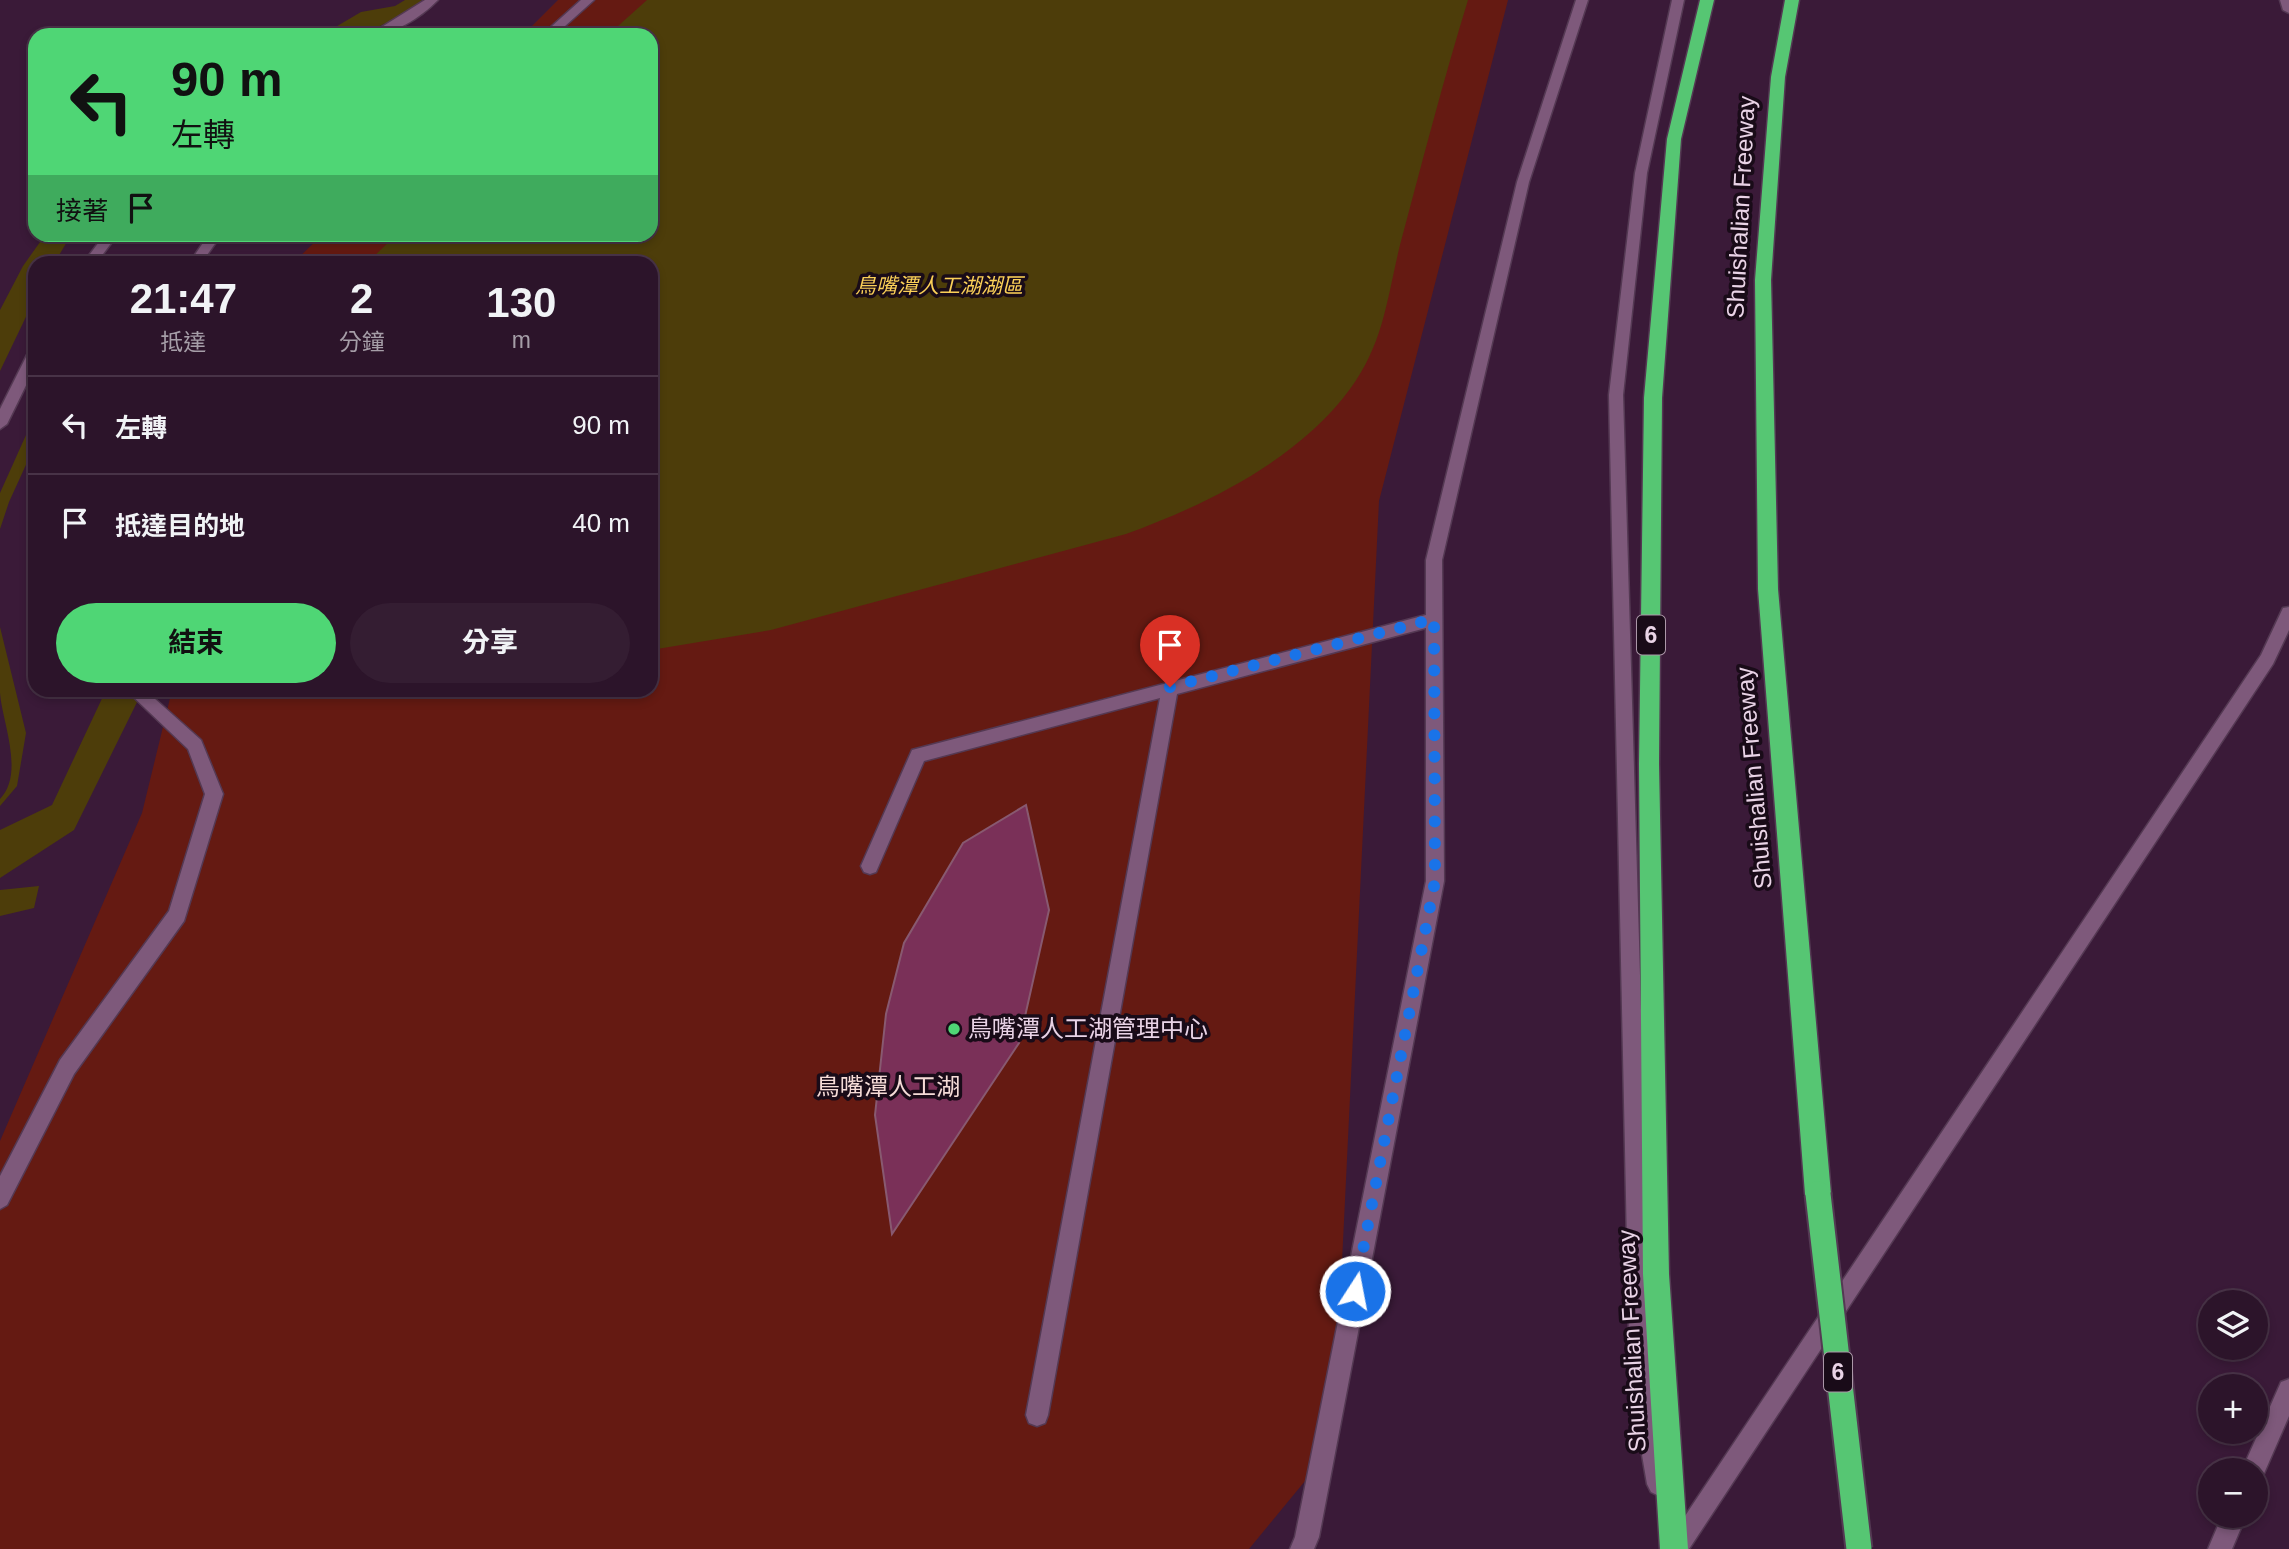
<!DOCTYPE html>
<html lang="zh-TW">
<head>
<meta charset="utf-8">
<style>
  body { margin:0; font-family:Helvetica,"Noto Sans TC",sans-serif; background:#341d32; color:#f1f3f6; height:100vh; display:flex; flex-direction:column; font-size:26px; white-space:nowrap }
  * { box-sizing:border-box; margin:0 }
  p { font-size:23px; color:#a69ea8 }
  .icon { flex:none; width:38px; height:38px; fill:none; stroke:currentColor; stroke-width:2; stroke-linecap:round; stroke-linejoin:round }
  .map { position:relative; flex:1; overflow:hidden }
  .details { position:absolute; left:28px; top:256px; width:630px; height:441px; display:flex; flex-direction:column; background:#2c142a; border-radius:21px; box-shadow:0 4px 10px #0003,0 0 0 2px #483347 }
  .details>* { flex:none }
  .hud { position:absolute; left:28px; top:28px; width:630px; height:214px; border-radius:21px; box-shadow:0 4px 10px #0003,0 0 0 2px #483347; background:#4fd675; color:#111; overflow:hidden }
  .buttons { position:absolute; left:2198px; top:1290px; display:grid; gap:14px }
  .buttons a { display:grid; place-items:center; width:70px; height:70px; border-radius:50%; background:#2c142a; box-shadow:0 4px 10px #0003,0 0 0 2px #483347; font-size:35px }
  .pin { position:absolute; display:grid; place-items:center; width:60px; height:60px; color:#fff; margin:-72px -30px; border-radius:50% 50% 50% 0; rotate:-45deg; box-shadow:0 0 7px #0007 }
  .pin .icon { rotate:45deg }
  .me { position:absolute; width:77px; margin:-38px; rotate:11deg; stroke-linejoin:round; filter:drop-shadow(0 0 5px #0008) }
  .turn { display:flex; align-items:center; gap:24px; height:147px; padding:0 28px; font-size:32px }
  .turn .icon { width:91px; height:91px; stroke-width:2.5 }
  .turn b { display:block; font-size:49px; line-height:60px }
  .then { display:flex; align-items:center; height:66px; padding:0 28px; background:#0003; gap:14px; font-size:26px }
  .eta { display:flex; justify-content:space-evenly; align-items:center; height:119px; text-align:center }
  .eta b { font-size:42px; font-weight:700; line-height:49px }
  .action { display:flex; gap:14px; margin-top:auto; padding:14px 28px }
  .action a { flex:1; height:80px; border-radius:42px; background:#4fd675; color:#111; font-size:28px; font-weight:700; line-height:80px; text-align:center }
  .action a+a { background:#341d32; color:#f1f3f6 }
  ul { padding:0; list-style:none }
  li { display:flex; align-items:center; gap:21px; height:98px; padding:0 28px; border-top:2px solid #483347 }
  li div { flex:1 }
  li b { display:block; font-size:26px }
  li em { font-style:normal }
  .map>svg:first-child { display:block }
  .green { fill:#651a12 }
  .water { fill:#4d3d0a }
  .building { fill:#7a3058; stroke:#885970; stroke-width:2 }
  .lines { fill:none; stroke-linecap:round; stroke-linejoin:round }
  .service-casing { stroke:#543953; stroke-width:3 }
  .minor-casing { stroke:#543953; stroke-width:3 }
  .motorway-casing { stroke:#543953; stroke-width:3 }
  .service { fill:#7e597b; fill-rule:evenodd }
  .minor { fill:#7e597b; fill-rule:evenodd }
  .motorway { fill:#56c673; fill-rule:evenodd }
  .motorway-bridge-casing { stroke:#543953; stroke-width:29; stroke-linecap:butt }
  .motorway-bridge { stroke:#56c673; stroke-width:25 }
  .route { stroke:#1a73e8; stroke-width:12; stroke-dasharray:0 21.6 }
  .poi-dot { fill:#4fd675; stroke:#190b18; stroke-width:2.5 }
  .labels { text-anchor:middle; stroke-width:7; stroke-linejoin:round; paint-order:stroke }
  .far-water-label { font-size:21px; font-style:italic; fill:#fbd058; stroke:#190b18 }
  .shield { fill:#190b18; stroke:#ab97a8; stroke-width:2 }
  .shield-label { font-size:23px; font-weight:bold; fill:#e9d3e6 }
  .street-label { font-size:24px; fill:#e9d3e6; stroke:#190b18 }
  .poi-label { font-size:24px; fill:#e9d3e6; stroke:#190b18; text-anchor:start }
  .park-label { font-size:24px; fill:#f5dbd7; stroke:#190b18 }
</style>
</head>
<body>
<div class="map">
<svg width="2289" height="1549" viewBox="0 0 2289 1549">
  <rect width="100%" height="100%" fill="#3a1a38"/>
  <!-- green -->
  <path class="green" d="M558,0H1508L1379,501L1333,1447L1249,1549H0V1141L142,813L172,690H651V262H294L322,235L651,234V35H523Z"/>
  <!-- water -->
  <path class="water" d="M405,0H422L406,13L362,35H322L361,12L395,6Z
    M647,0H1468C1443,81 1422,163 1400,245C1387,298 1384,343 1350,389C1298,460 1206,505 1126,534L771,630L651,650V262H368L396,235L651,234V35H608Z
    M45,235H71L55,262H35V298L0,371V310L23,266Z
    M35,415V445L9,502L0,529V493Z
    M0,627L26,733L17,786L0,806V799C25,773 2,722 0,693C0,671 0,649 0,627Z
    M106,690H143L74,830L0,878V830L52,805Z
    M39,886L34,908L0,916V890Z"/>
  <!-- building -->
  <path class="building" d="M1026,805L1049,910L1019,1043L892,1234L875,1115L886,1014L904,943L963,843Z"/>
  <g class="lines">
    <defs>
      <path id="service" d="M581,0H594L555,35H542Z
        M1576,0H1588L1529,182L1442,560L1444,881L1319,1537L1314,1549H1290L1295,1537L1426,881V628L1177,694L1048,1415L1045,1423L1037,1426L1029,1423L1026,1415L1160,698L924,761L876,872L870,874L864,872L861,866L912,750L1426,615V560L1517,182Z
        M209,234H222L202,262H190Z
        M126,690H145L201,740L223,794L184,921L74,1074L7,1205L0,1209V1176L60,1060L169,911L205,794L188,749Z
        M2289,1379V1416L2262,1478L2256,1481V1470H2242L2281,1382Z
        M2222,1516H2246L2232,1549H2208Z"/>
      <path id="minor" d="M425,0H438C420,18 394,35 369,35Z
        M1672,0H1684L1647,173L1623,395L1652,1385L1671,1484L1667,1492L1659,1496L1651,1492L1647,1484L1630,1385L1609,395L1635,173Z
        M2280,0H2289V13L2283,10Z
        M105,234H118L97,262H84Z
        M35,348V367L7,424L0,429V409L28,353Z
        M2289,607V630L2273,664L1689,1549H1663L2261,655L2283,608Z"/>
      <path id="motorway" d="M1700,0H1714L1681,139L1662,398L1659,764L1669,1274L1688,1549H1660L1643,1274L1639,764L1644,398L1667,139Z
        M1785,0H1799L1785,77L1771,280L1778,589L1831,1194L1827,1203L1818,1207L1809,1203L1805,1194L1758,589L1755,280L1771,77Z"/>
    </defs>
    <!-- service casing -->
    <use href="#service" class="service-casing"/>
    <!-- minor casing -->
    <use href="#minor" class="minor-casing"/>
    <!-- motorway casing -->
    <use href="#motorway" class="motorway-casing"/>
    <!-- service -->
    <use href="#service" class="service"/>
    <!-- minor -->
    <use href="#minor" class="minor"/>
    <!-- motorway -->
    <use href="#motorway" class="motorway"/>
    <defs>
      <path id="motorway-bridge" d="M1818,1194L1859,1549"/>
    </defs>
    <!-- motorway-bridge casing -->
    <use href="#motorway-bridge" class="motorway-bridge-casing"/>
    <!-- motorway-bridge -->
    <use href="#motorway-bridge" class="motorway-bridge"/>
  </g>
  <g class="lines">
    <!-- route -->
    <path class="route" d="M1170,687L1434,619L1435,881L1355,1291"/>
  </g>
  <!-- markers -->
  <circle class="poi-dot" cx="954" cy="1029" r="7"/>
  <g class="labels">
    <!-- far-water labels -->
    <g class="far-water-label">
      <text x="939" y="293">鳥嘴潭人工湖湖區</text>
    </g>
    <!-- shield labels -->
    <g class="shield">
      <rect x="1637" y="615.5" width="28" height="39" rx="5"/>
      <rect x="1824" y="1352.5" width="28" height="39" rx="5"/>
    </g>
    <g class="shield-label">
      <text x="1651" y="643">6</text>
      <text x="1838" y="1380">6</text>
    </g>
    <!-- street labels -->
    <g class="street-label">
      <text transform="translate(1741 207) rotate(-87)" y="8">Shuishalian Freeway</text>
      <text transform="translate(1754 778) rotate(-95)" y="8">Shuishalian Freeway</text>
      <text transform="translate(1632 1341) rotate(-93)" y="8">Shuishalian Freeway</text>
    </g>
    <!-- poi labels -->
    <g class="poi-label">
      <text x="968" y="1037">鳥嘴潭人工湖管理中心</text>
    </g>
    <!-- park labels -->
    <g class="park-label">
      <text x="888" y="1095">鳥嘴潭人工湖</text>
    </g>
  </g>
</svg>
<div class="buttons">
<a><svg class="icon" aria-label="layers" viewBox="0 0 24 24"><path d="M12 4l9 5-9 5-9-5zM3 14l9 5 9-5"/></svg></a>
<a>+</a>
<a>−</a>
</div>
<div class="pin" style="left:1170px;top:687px;background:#d93025"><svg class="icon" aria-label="arrive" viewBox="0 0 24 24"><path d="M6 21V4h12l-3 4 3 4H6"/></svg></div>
<svg class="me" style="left:1355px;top:1291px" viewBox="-20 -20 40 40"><circle r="17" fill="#1a73e8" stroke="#fff" stroke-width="3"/><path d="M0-11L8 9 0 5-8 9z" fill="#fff"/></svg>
<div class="hud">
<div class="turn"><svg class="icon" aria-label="left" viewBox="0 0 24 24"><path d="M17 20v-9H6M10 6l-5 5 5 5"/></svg><div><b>90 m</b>左轉</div></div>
<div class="then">接著<svg class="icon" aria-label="arrive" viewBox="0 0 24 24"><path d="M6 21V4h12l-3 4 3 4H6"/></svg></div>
</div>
<section class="details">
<div class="eta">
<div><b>21:47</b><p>抵達</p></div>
<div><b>2</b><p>分鐘</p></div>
<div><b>130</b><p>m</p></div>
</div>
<ul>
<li><svg class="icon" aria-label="left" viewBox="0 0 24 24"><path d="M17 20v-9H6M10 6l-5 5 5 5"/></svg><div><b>左轉</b></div><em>90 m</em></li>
<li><svg class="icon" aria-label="arrive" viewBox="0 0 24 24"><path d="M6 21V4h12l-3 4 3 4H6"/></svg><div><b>抵達目的地</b></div><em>40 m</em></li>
</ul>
<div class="action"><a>結束</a><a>分享</a></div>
</section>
</div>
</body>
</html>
